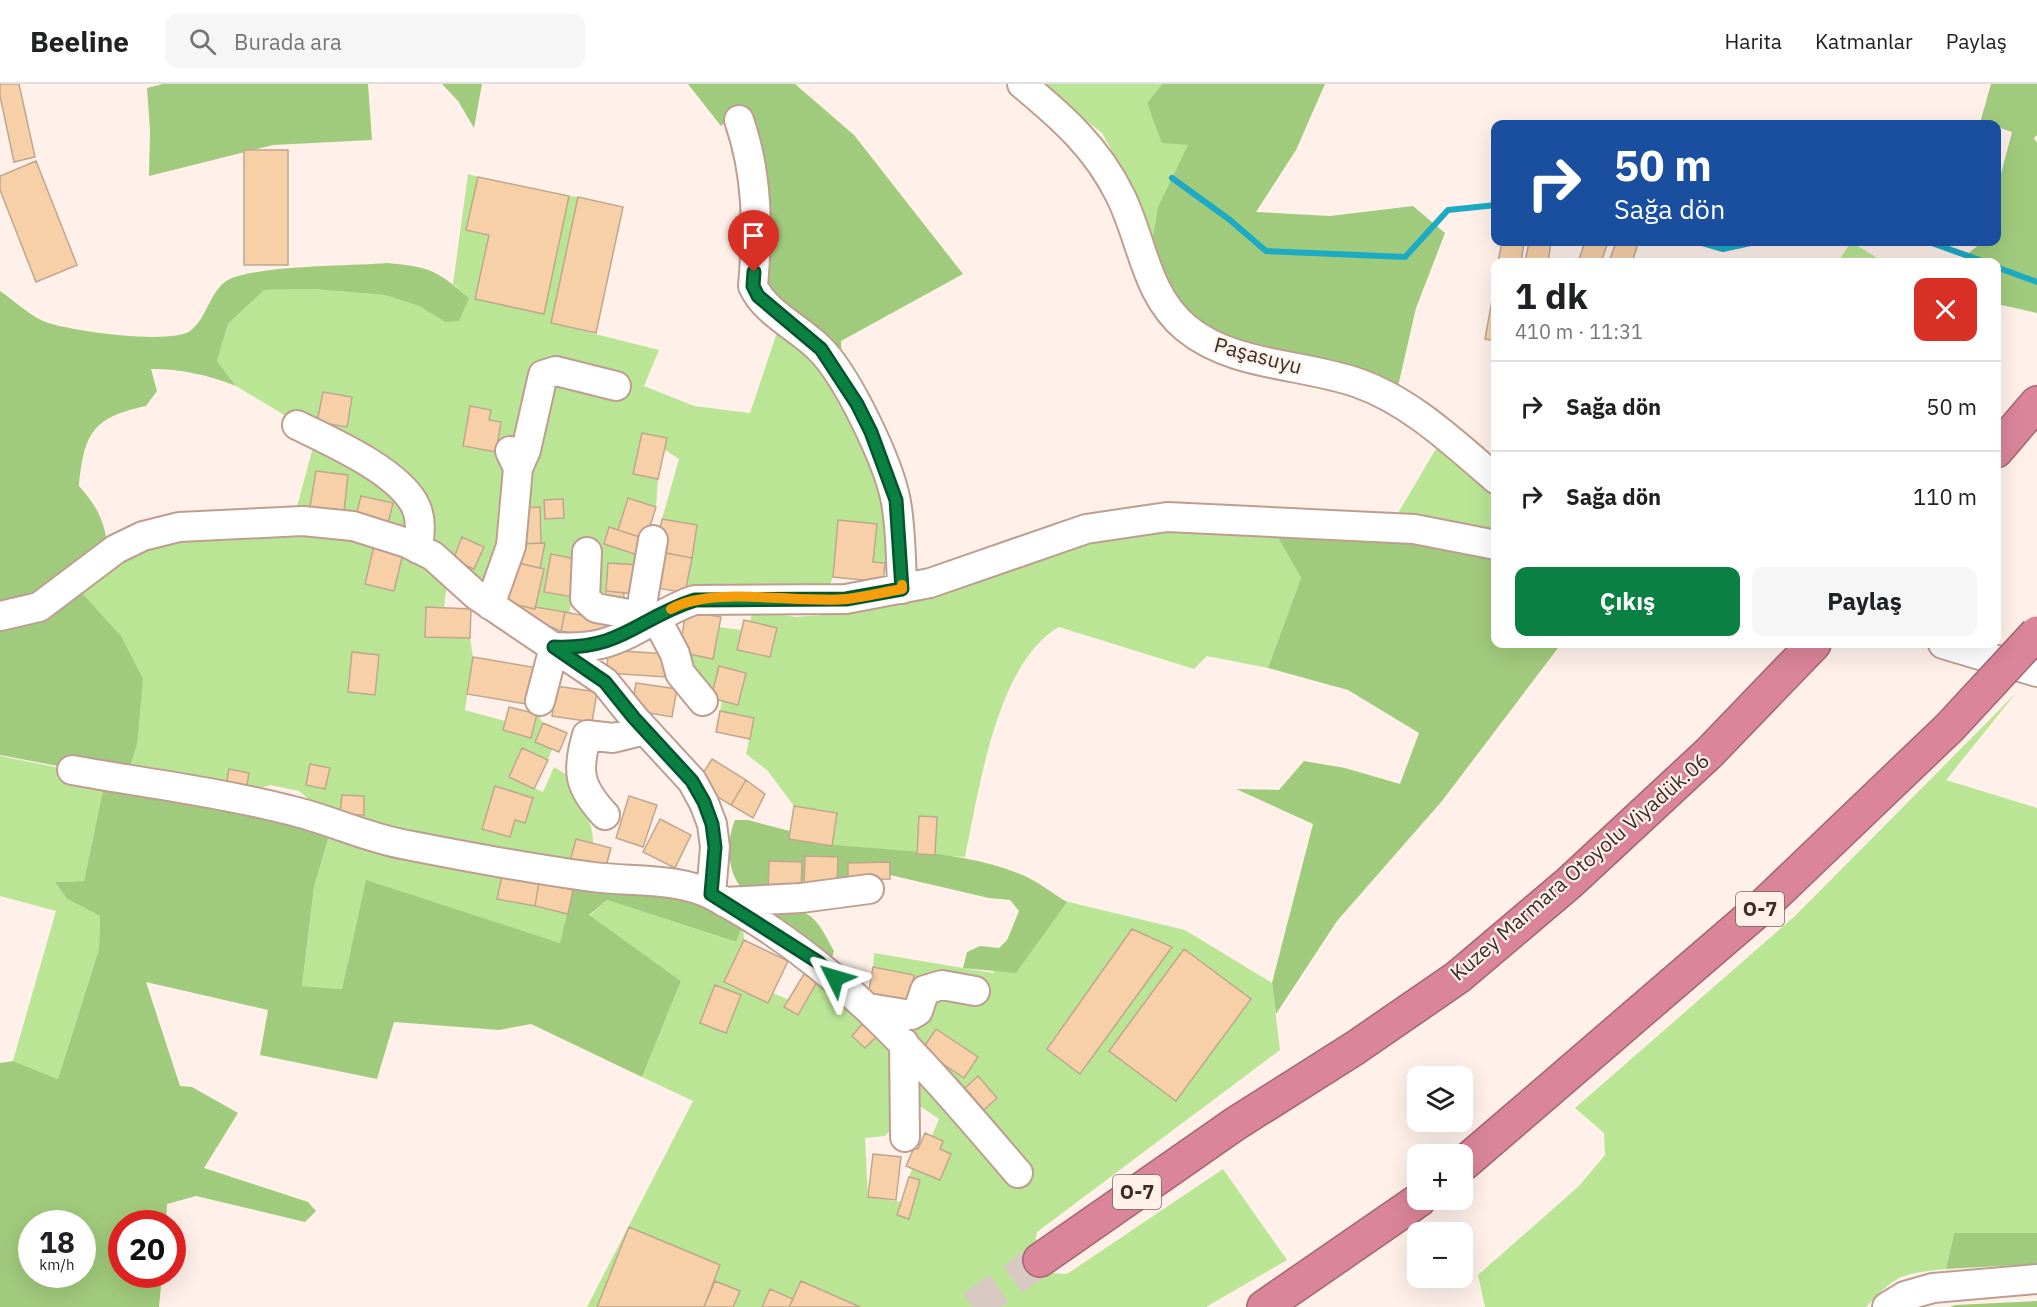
<!DOCTYPE html>
<html lang="tr">
<head>
<meta charset="utf-8">
<style>
  body { margin:0; font-family:"IBM Plex Sans",sans-serif; background:#f6f6f6; color:#202124; height:100vh; display:flex; flex-direction:column; font-size:22px; white-space:nowrap }
  * { box-sizing:border-box; margin:0 }
  p { font-size:20px; color:#757577 }
  .icon { flex:none; width:33px; height:33px; fill:none; stroke:currentColor; stroke-width:2; stroke-linecap:round; stroke-linejoin:round }
  .map { position:relative; flex:1; overflow:hidden }
  .drawer { position:absolute; left:1491px; top:174px; width:510px; height:390px; display:flex; flex-direction:column; background:#fff; border-radius:12px; box-shadow:0 6px 24px #0002 }
  .drawer>* { flex:none }
  .banner { position:absolute; left:1491px; top:36px; width:510px; height:126px; border-radius:12px; box-shadow:0 6px 24px #0002; background:#1a4fa0; color:#fff; overflow:hidden }
  .controls { position:absolute; left:1407px; top:982px; display:grid; gap:12px }
  .controls a { display:grid; place-items:center; width:66px; height:66px; border-radius:12px; background:#fff; box-shadow:0 6px 24px #0002; font-size:30px }
  .speed { position:absolute; left:18px; top:1126px; display:flex; gap:12px; font-size:30px; font-weight:700; text-align:center }
  .speed>* { display:grid; place-content:center; width:78px; height:78px; border-radius:50%; background:#fff; box-shadow:0 6px 24px #0002; line-height:1 }
  .speed small { font-size:15px; font-weight:400 }
  .speed .limit { border:9px solid #d22; background:#fff; color:#111 }
  .pin { position:absolute; display:grid; place-items:center; width:51px; height:51px; color:#fff; margin:-62px -26px; border-radius:50% 50% 50% 0; rotate:-45deg; box-shadow:0 0 6px #0007 }
  .pin .icon { rotate:45deg }
  .me { position:absolute; width:66px; margin:-33px; rotate:310deg; stroke-linejoin:round; filter:drop-shadow(0 0 4px #0008) }
  .turn { display:flex; align-items:center; gap:21px; height:126px; padding:0 24px; font-size:27px }
  .turn .icon { width:78px; height:78px; stroke-width:2.5 }
  .turn b { display:block; font-size:42px; line-height:51px }
  .round { display:grid; place-items:center; flex:none; width:63px; height:63px; border-radius:12px; background:#f6f6f6 }
  .headline { display:flex; align-items:center; justify-content:space-between; height:102px; padding:0 24px }
  h1 { font-size:36px; font-weight:700; line-height:45px }
  .button { display:flex; gap:12px; margin-top:auto; padding:12px 24px }
  .button a { flex:1; height:69px; border-radius:12px; background:#0b8043; color:#fff; font-size:24px; font-weight:700; line-height:69px; text-align:center }
  .button a+a { background:#f6f6f6; color:#202124 }
  ul { padding:0; list-style:none }
  li { display:flex; align-items:center; gap:18px; height:90px; padding:0 24px; border-top:2px solid #e0e0e0 }
  li div { flex:1 }
  li b { display:block; font-size:22px }
  li em { font-style:normal }
  header { display:flex; align-items:center; gap:36px; box-sizing:border-box; height:84px; padding:0 30px; background:#fff; border-bottom:2px solid #e0e0e0 }
  header strong { font-size:28px }
  nav { display:flex; gap:33px; margin-inline-start:auto; font-size:21px }
  .search { width:420px; height:54px; background:#f6f6f6; display:flex; align-items:center; gap:15px; box-sizing:border-box; padding:0 21px; border-radius:12px; color:#757577; font-size:22px }
  .map>svg:first-child { display:block }
  .green { fill:#bae595 }
  .forest { fill:#a1cb7c; fill-rule:evenodd }
  .lines { fill:none; stroke-linecap:round; stroke-linejoin:round }
  .stream { stroke:#1daac4; stroke-width:6 }
  .building { fill:#f7d0a8; stroke:#bfa78f; stroke-width:1.5 }
  .highway-tunnel { stroke:#d8cac3; stroke-width:33; stroke-dasharray:33 16; stroke-linecap:butt }
  .minor-casing { stroke:#be9e90; stroke-width:32 }
  .highway-casing { stroke:#a36672; stroke-width:36 }
  .minor { stroke:#fff; stroke-width:28 }
  .highway { stroke:#db859a; stroke-width:33 }
  .highway-bridge-casing { stroke:#a36672; stroke-width:36; stroke-linecap:butt }
  .highway-bridge { stroke:#db859a; stroke-width:33 }
  .route-casing { stroke:#07532c; stroke-width:15 }
  .route { stroke:#0b8043; stroke-width:10 }
  .slow { stroke:#f59e0b; stroke-width:10 }
  .labels { text-anchor:middle; stroke-width:4.5; stroke-linejoin:round; paint-order:stroke }
  .shield { fill:#fff1ea; stroke:#766862; stroke-width:1.5 }
  .shield-label { font-size:20px; font-weight:bold; fill:#3b2d28 }
  .street-label { font-size:21px; fill:#3b2d28; stroke:#fff1ea }
</style>
</head>
<body>
<header>
<strong>Beeline</strong>
<div class="search"><svg class="icon" aria-label="search" viewBox="0 0 24 24"><circle cx="10" cy="10" r="6"/><path d="M15 15l6 6"/></svg>Burada ara</div>
<nav><a>Harita</a><a>Katmanlar</a><a>Paylaş</a></nav>
</header>
<div class="map">
<svg width="2037" height="1223" viewBox="0 0 2037 1223">
  <rect width="100%" height="100%" fill="#fff1ea"/>
  <!-- green -->
  <path class="green" d="M1040,0H1162L1147,19L1188,61L1159,192L1119,80L1102,49Z
    M468,90L478,93L466,146L489,151L475,214L544,229L569,112L578,113L551,239L659,266L644,302L694,322L750,329L777,248L806,269L829,296L873,378L891,449L885,479L869,480L877,440L839,436L833,493L827,507L685,509L697,441L662,435L679,375L665,366L667,354L642,349L633,390L658,395L656,423L628,414L618,446L609,443L604,460L641,472L640,481L608,479L604,522L581,476L551,470L544,507L573,513L569,529L535,523L544,485L540,484L544,460L541,459L540,423L523,424L549,279L503,449L483,507L344,428L310,423L296,426L315,356L281,329L236,302L217,277L228,240L264,206L313,205L385,211L419,222L445,238L469,214L453,200Z
    M1851,158L1884,178H1838Z
    M1440,358L1495,403V451L1394,436Z
    M1152,445L1276,450L1301,494L1268,584L1207,572L1194,585L1059,543C996,579 979,707 965,773L935,771L937,733L919,732L917,770L832,762L837,730L794,722L767,686L746,670L754,634L720,627L722,617L738,621L746,589L719,582L711,614L679,568L713,574L719,543L741,546L737,566L769,573L777,544L750,538L752,526L796,533L862,528L932,509L1075,459Z
    M331,449L374,462L365,500L394,507L403,469L447,498L444,524L426,523V553L470,554L473,573L465,626L505,637L503,646L531,654L537,630L543,639L535,658L552,665L548,676L522,664L509,693L543,708L554,683L569,692C576,716 594,734 593,759L576,755L570,777L354,740L322,726L299,707L270,701L246,708L126,695L79,506L117,479L168,454Z
    M2016,609L1946,696L2037,724V1149H1954L1946,1185C1901,1190 1897,1190 1866,1223H1485L1478,1191L1579,1102L1605,1071L1604,1049L1575,1024L1795,832Z
    M0,672L60,684L57,693L104,701L84,797L55,798L67,815L100,832L99,865L58,995L13,977L56,827L0,812Z
    M331,745L502,791L497,815L568,830L560,859L366,797L342,905L302,902L314,803Z
    M1027,808L1185,846L1272,899L1280,966L1037,1148C1033,1169 1037,1173 1051,1189L1067,1190L1223,1085L1287,1176L1206,1223H587L693,1017L642,993L681,897L589,832L607,816L735,858L743,839L744,856L724,899L768,919L773,909L789,916L785,923L798,931L817,898L895,962L899,1037L885,1052L865,1054L868,1113L901,1118L898,1131L908,1134L919,1096L909,1093L912,1085L940,1096L951,1070L940,1065L943,1057L932,1052L939,1035L911,1016L912,976L867,918L908,925L914,891L873,883L874,869L993,889Z"/>
  <!-- forest -->
  <path class="forest" d="M163,0H368L372,56L273,61L149,92L150,46L147,4Z
    M442,0H482L474,44L458,17Z
    M688,0H795L854,51L963,190L841,257L842,287L761,208L738,27L721,42Z
    M1162,0H1325L1296,66L1256,128L1330,132L1413,122L1445,149L1416,224L1396,311L1200,249L1159,192L1153,153L1158,123L1188,61L1162,59L1147,19Z
    M1991,0H2037V51L2034,54L2037,59V229L1997,220L1996,178H1958L1982,158H1996L1997,105L2012,48L1997,43L1996,40L1980,39Z
    M387,179C431,183 436,186 469,214L459,237L445,238L419,222L385,211L313,205L264,206L228,240L217,277L236,302C208,291 182,285 151,285L157,307L146,322C93,333 84,349 79,402C95,420 104,435 107,459L27,514L0,521V207C13,216 27,229 41,236C63,247 170,261 190,247C207,235 210,206 228,196C257,181 351,182 387,179Z
    M1276,450L1389,454L1495,470L1496,560H1561L1442,717L1337,837L1276,930L1272,899L1313,740L1236,705L1279,706L1304,677L1345,684L1400,700L1419,649L1348,606L1268,584L1301,494Z
    M79,506L121,552L143,595L137,660L126,695L0,671V540Z
    M104,701L331,745L314,803L302,902L342,905L366,796L560,859L573,806L590,800L701,817L743,839L736,858L607,816L589,831L681,897L642,993L531,940L499,946L394,938L377,995L260,971L268,926L146,898L180,1002L192,1003L238,1029L204,1084L308,1118L316,1127L305,1138L196,1112L167,1120L166,1140H122V1191H162L159,1223H0V979L13,977L58,995L99,865L100,832L67,815L55,798L84,797ZM32,1140H82V1191H32Z
    M735,736H748L790,747L789,755C862,768 953,762 1020,790C1036,796 1052,809 1067,818L1016,889L963,884L967,868L980,862L999,864L1008,855L1019,827L1010,816L989,814L890,791V778L848,779V796L837,797V773L805,772V797L749,810C727,796 725,759 735,736Z
    M766,825C810,825 813,827 834,867L831,877Z
    M1954,1149H2037V1180L1946,1185Z
    M2037,1217V1223H1950L1955,1221Z"/>
  <g class="lines">
    <!-- stream -->
    <path class="stream" d="M1172,94L1230,136L1266,167L1405,173L1448,126L1496,121
      M1699,158L1723,165L1755,158
      M1929,158L1985,178
      M1996,183L2037,198"/>
  </g>
  <!-- building -->
  <path class="building" d="M0,0H19L35,73L14,78L0,12Z
    M244,66H288V181H244Z
    M36,77L77,181L36,198L0,106V92Z
    M478,93L569,112L544,230L475,215L489,151L466,146Z
    M578,113L623,123L596,249L551,239Z
    M1502,158H1524L1521,178H1498Z
    M1529,158H1551L1548,178H1525Z
    M1585,158H1608L1601,178H1578Z
    M1616,158L1638,160L1632,178H1609Z
    M1496,194V257L1485,255Z
    M323,308L352,313L347,343L317,338Z
    M470,322L491,326L489,336L501,338L496,368L463,362Z
    M642,349L667,354L658,395L633,390Z
    M316,387L348,391L344,428L310,423Z
    M361,412L393,419L388,439L356,432Z
    M628,414L656,423L646,455L618,446Z
    M563,415L564,434L545,435L544,416Z
    M540,423L541,459L520,460L519,424Z
    M662,435L697,441L692,474L656,467Z
    M838,436L877,440L873,478L885,479L883,498L833,493Z
    M609,443L646,455L641,472L604,460Z
    M462,453L484,463L474,485L453,476Z
    M545,459L540,484L512,478L520,460Z
    M374,462L403,469L394,507L365,500Z
    M655,467L692,474L685,509L652,503Z
    M551,470L581,476L573,513L544,508Z
    M510,477L544,485L535,525L500,517Z
    M608,479L640,481L638,510L606,507Z
    M606,507L624,509L623,524L604,522Z
    M504,518L535,525V523L565,528L561,547L503,524Z
    M426,523L471,525L470,554L425,553Z
    M686,527L721,533L713,575L679,568Z
    M565,528L610,537L606,556L561,547Z
    M744,536L777,544L770,573L737,566Z
    M608,566L667,570L666,593L607,589Z
    M352,568L379,571L375,611L348,608Z
    M473,573L538,584L532,621L467,610Z
    M719,582L746,589L738,621L711,614Z
    M636,599L677,605L672,633L631,626Z
    M556,602L597,608L592,638L552,632Z
    M509,623L537,630L531,654L503,646Z
    M720,627L754,634L750,655L716,648Z
    M543,639L567,649L559,668L535,658Z
    M522,664L548,676L534,705L509,693Z
    M712,675L746,696L731,721L696,700Z
    M310,680L330,684L325,705L306,701Z
    M229,685L249,689L245,712L225,708Z
    M746,696L765,710L753,734L731,721Z
    M495,702L533,714L525,739L515,736L510,753L482,745Z
    M342,711L364,712V731L340,730Z
    M629,712L657,721L643,763L616,754Z
    M794,722L837,729L832,762L789,755Z
    M919,732L937,733L935,771L917,770Z
    M660,735L691,751L675,784L643,768Z
    M576,755L611,764L605,786L570,777Z
    M805,772L838,773L837,803L804,802Z
    M769,777L802,778L801,807L768,806Z
    M890,778V795L848,796V779Z
    M502,791L539,798L535,822L497,815Z
    M539,798L573,806L568,830L535,822Z
    M1132,845L1172,863L1080,990L1047,965Z
    M744,856L788,877L768,919L724,898Z
    M1184,865L1251,915L1176,1017L1109,967Z
    M873,883L914,891L908,925L867,918Z
    M804,890L817,898L798,931L784,923Z
    M715,901L741,911L726,949L700,939Z
    M862,940L876,953L865,964L852,952Z
    M936,945L978,973L964,994L922,966Z
    M978,992L997,1014L984,1026L965,1004Z
    M925,1049L943,1057L940,1065L951,1070L940,1096L906,1082L914,1064L918,1065Z
    M873,1070L901,1073L896,1116L868,1113Z
    M909,1093L920,1096L909,1135L897,1131Z
    M629,1143L720,1181L704,1223H597Z
    M715,1197L740,1207L733,1223H704Z
    M801,1197L860,1223H789Z
    M770,1205L793,1215L789,1223H762Z"/>
  <g class="lines">
    <!-- highway-tunnel -->
    <path class="highway-tunnel" d="M972,1223L1040,1176"/>
    <defs>
      <path id="minor" d="M1022,0C1062,33 1097,64 1120,111C1143,157 1145,210 1186,244C1233,283 1302,279 1358,299C1410,317 1454,359 1496,395
        M739,36C758,91 758,144 753,202C765,229 798,243 819,264C847,291 889,379 896,418C901,446 901,476 902,505
        M297,341C331,358 394,385 414,419C422,433 420,449 418,465
        M518,384L526,366L543,291L556,287L616,302
        M587,468L585,514L596,524L640,532
        M490,521L511,462L518,384L510,367
        M0,532L39,523L116,465L143,452L179,443L303,437L353,442L407,459L433,472L476,511L605,598L634,634L692,697L704,719L712,740L715,763L711,810
        M656,534L675,570L680,589L703,617
        M638,544L653,456
        M1943,560L2037,588
        M554,563C570,564 585,564 601,560C635,552 662,526 695,516L846,515L930,499L1086,445L1167,433L1414,445L1496,461
        M540,617L554,563
        M72,686C144,699 218,708 289,726C329,735 366,754 407,761C468,773 531,785 593,793C632,798 678,793 714,812C842,880 926,982 1018,1089
        M605,731C579,703 576,688 587,651L613,654L645,646
        M724,818L801,814L869,805
        M868,924L911,931L918,927L925,906L942,901L975,907
        M904,959L905,1053
        M1887,1223L1905,1212L1933,1204L2037,1195"/>
      <path id="highway" d="M1996,367L2037,319
        M1040,1176L1235,1040L1355,964L1458,893L1569,799L1709,669L1814,560
        M1264,1223L1419,1116"/>
    </defs>
    <!-- minor casing -->
    <use href="#minor" class="minor-casing"/>
    <!-- highway casing -->
    <use href="#highway" class="highway-casing"/>
    <!-- minor -->
    <use href="#minor" class="minor"/>
    <!-- highway -->
    <use href="#highway" class="highway"/>
    <defs>
      <path id="highway-bridge" d="M1462,1081L1763,822L1950,643L2037,549"/>
    </defs>
    <!-- highway-bridge casing -->
    <use href="#highway-bridge" class="highway-bridge-casing"/>
    <!-- highway-bridge -->
    <use href="#highway-bridge" class="highway-bridge"/>
  </g>
  <g class="lines">
    <defs>
      <path id="route" d="M754,188L753,202L758,212L821,265L857,320L871,348L896,416L902,505L846,515L695,516C638,534 622,566 554,563L605,598L634,634L692,697L704,718L712,740L715,763L711,810L818,878L835,894"/>
    </defs>
    <!-- route casing -->
    <use href="#route" class="route-casing"/>
    <!-- route -->
    <use href="#route" class="route"/>
    <!-- slow -->
    <path class="slow" d="M671,525C712,501 799,520 847,515C865,513 884,508 902,505V501"/>
  </g>
  <g class="labels">
    <!-- shield labels -->
    <g class="shield">
      <rect x="1736" y="808" width="48" height="34" rx="4.5"/>
      <rect x="1113" y="1091" width="48" height="34" rx="4.5"/>
    </g>
    <g class="shield-label">
      <text x="1760" y="832">O-7</text>
      <text x="1137" y="1115">O-7</text>
    </g>
    <!-- street labels -->
    <g class="street-label">
      <text transform="translate(1258 272) rotate(15)" y="7">Paşasuyu</text>
      <text transform="translate(1580 783) rotate(-41)" y="7">Kuzey Marmara Otoyolu Viyadük.06</text>
    </g>
  </g>
</svg>
<div class="controls">
<a><svg class="icon" aria-label="layers" viewBox="0 0 24 24"><path d="M12 4l9 5-9 5-9-5zM3 14l9 5 9-5"/></svg></a>
<a>+</a>
<a>−</a>
</div>
<div class="speed"><div>18<small>km/h</small></div><div class="limit">20</div></div>
<div class="pin" style="left:754px;top:188px;background:#d93025"><svg class="icon" aria-label="arrive" viewBox="0 0 24 24"><path d="M6 21V4h12l-3 4 3 4H6"/></svg></div>
<svg class="me" style="left:835px;top:894px" viewBox="-20 -20 40 40"><path d="M0-17L14 15 0 8-14 15z" fill="#0b8043" stroke="#fff" stroke-width="4"/></svg>
<div class="banner">
<div class="turn"><svg class="icon" aria-label="right" viewBox="0 0 24 24"><path d="M7 20v-9h11M14 6l5 5-5 5"/></svg><div><b>50 m</b>Sağa dön</div></div>
</div>
<section class="drawer">
<div class="headline"><div><h1>1 dk</h1><p>410 m · 11:31</p></div><a class="round" style="background:#d93025;color:#fff"><svg class="icon" aria-label="close" viewBox="0 0 24 24"><path d="M6 6l12 12M18 6L6 18"/></svg></a></div>
<ul>
<li><svg class="icon" aria-label="right" viewBox="0 0 24 24"><path d="M7 20v-9h11M14 6l5 5-5 5"/></svg><div><b>Sağa dön</b></div><em>50 m</em></li>
<li><svg class="icon" aria-label="right" viewBox="0 0 24 24"><path d="M7 20v-9h11M14 6l5 5-5 5"/></svg><div><b>Sağa dön</b></div><em>110 m</em></li>
</ul>
<div class="button"><a>Çıkış</a><a>Paylaş</a></div>
</section>
</div>
</body>
</html>
